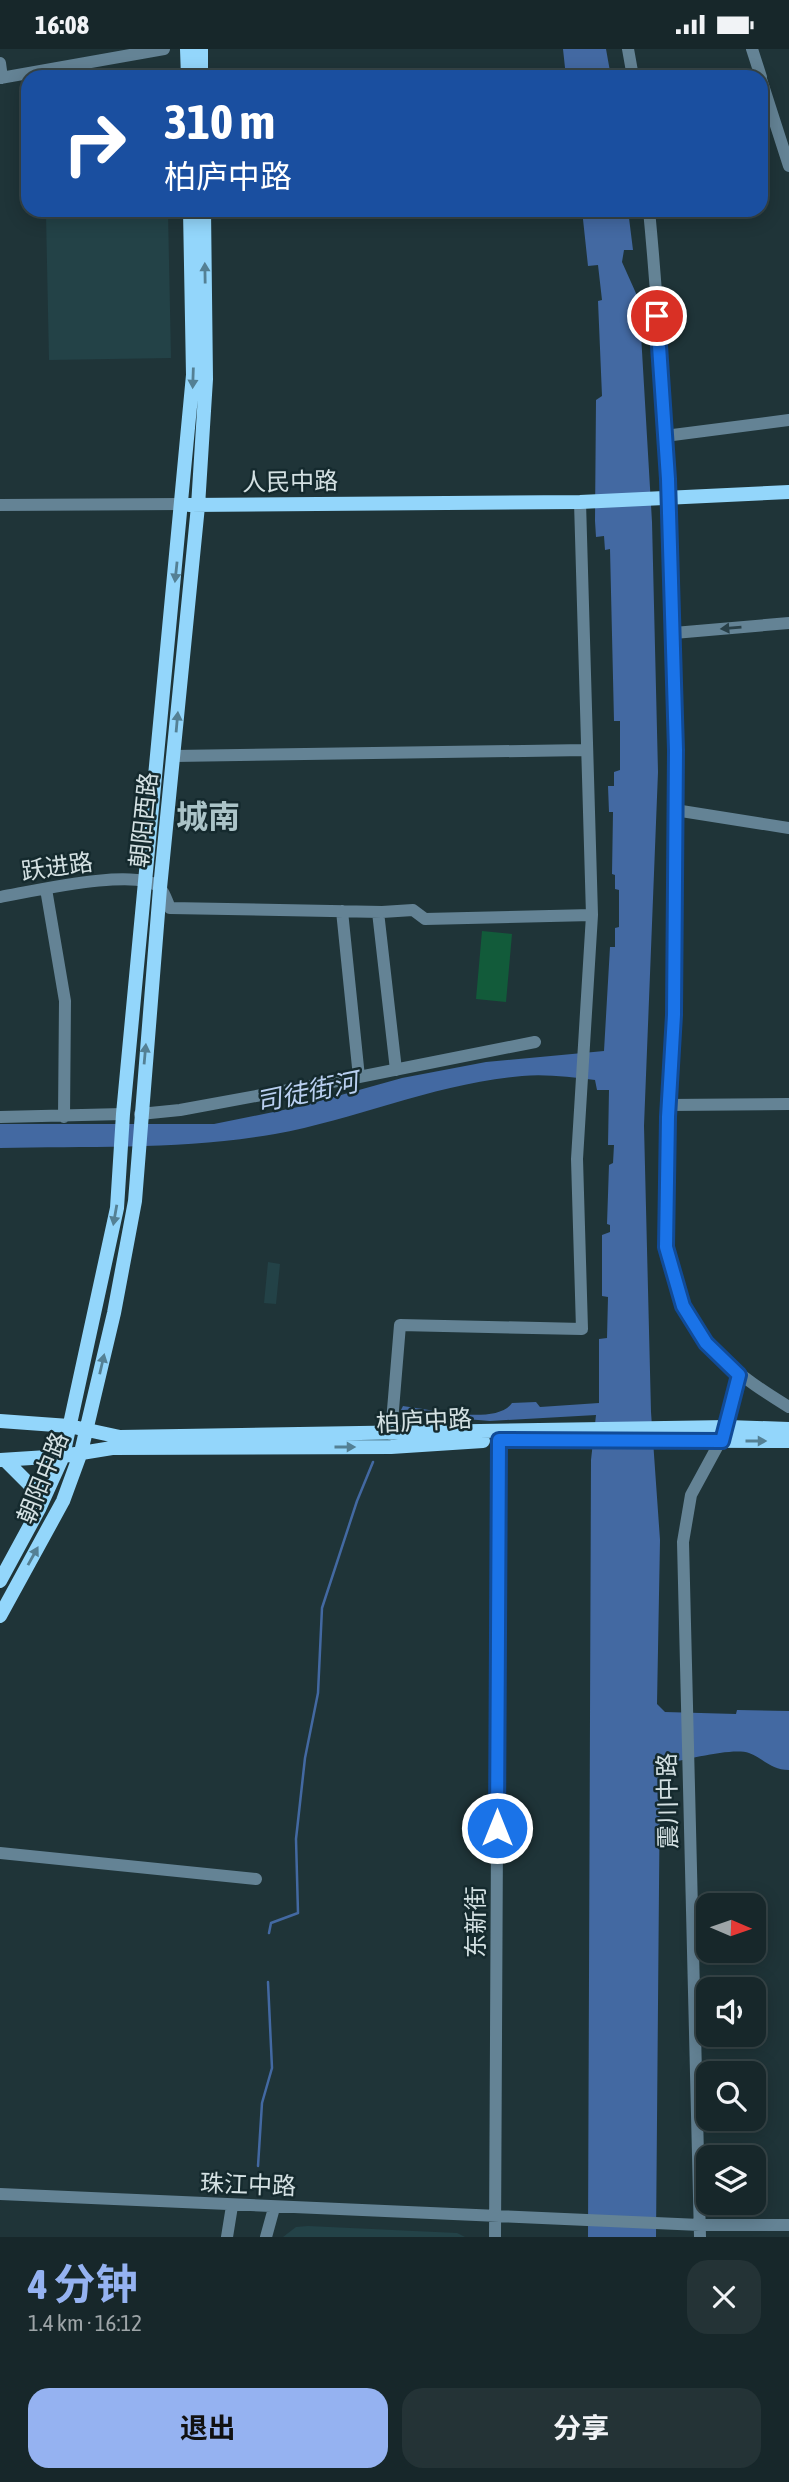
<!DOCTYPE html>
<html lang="zh">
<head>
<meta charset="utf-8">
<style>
  body { margin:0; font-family:"Asap Condensed","Noto Sans SC",sans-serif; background:#243336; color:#f1f3f6; height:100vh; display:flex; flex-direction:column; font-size:26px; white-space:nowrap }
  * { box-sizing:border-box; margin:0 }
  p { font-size:23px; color:#9ea5a8 }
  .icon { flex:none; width:38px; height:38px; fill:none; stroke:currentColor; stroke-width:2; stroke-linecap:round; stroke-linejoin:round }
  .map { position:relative; height:2188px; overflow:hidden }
  .panel { display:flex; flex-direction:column; background:#17272a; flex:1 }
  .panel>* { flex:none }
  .top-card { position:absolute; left:21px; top:21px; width:747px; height:147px; border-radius:21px; box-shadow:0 4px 18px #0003,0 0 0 2px #364447; background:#1a4fa0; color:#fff; overflow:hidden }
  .needle { width:46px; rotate:92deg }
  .tools { position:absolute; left:696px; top:1844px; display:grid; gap:14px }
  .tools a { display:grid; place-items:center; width:70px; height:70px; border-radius:14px; background:#17272a; box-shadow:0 4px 18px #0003,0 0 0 2px #364447; font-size:35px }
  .pin { position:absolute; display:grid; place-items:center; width:60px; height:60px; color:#fff; margin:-30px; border:4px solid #fff; border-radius:50%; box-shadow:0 2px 7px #0007 }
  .me { position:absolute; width:77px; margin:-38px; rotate:0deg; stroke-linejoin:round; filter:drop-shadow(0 0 5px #0008) }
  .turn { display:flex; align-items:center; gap:24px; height:147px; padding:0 28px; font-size:32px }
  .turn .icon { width:91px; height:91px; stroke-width:2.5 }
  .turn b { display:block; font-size:49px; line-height:60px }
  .round { display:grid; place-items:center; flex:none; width:74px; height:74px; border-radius:21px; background:#243336 }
  .overview { display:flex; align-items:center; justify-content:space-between; height:119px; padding:0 28px }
  h1 { font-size:42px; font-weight:700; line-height:52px; color:#95b2f1 }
  .action { display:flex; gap:14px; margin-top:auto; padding:14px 28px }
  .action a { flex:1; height:80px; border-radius:21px; background:#95b2f1; color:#111; font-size:28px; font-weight:700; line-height:80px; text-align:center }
  .action a+a { background:#243336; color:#f1f3f6 }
  .status { display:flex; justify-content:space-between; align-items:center; height:49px; padding:0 35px; background:#17272a; direction:ltr }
  .status svg { height:19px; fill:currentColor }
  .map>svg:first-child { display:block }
  .built { fill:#234247 }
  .green { fill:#125b3a }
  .water { fill:#4369a2 }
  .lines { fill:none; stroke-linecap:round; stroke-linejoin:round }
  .stream { stroke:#4369a2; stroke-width:2.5 }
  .minor { stroke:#648395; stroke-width:12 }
  .major { stroke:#93d6fb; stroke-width:14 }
  .oneway { fill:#548094 }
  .oneway2 { fill:#294048 }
  .route-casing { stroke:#114b97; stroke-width:18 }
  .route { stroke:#1a73e8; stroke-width:12 }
  .labels { text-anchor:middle; stroke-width:5; stroke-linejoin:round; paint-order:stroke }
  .street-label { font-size:24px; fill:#d4e1e3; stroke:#152a2e }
  .water-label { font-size:26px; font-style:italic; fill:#bad0f1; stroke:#152a2e }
  .district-label { font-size:32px; font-weight:bold; fill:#abc4c8; stroke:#152a2e }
</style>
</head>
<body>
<div class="status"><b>16:08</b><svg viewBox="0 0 49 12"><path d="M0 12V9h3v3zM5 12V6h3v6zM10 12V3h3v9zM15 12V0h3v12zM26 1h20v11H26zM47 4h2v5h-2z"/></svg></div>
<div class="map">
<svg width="789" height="2188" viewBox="0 0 789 2188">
  <rect width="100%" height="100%" fill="#1f3438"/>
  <!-- built -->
  <path class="built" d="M168,163L171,309L49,311L46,166Z
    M268,1213L280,1215L276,1255L264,1254Z
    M308,2177L457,2184L465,2188H283L296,2178Z"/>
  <!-- green -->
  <path class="green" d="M482,882L512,885L506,953L476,950Z"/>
  <!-- water -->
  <path class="water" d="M563,0H606L611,28H566Z
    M582,161H628L633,201H624L622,213L639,251L652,473L658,723L644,1077L651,1363L660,1491L657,1655L665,1663L736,1665L737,1661L789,1662V1721C772,1721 764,1710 749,1704C733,1698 686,1711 667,1714L660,1723L656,2188H588L591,1411L596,1366L490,1372L406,1365L401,1361L403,1357C428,1360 496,1377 512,1354L536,1353L540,1358L599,1354V1290L607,1289L608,1248L602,1247V1186L610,1183V1176L607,1175L609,1116L613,1114L614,1096H608L609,1041H597L595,1031C571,1028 546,1025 522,1027C437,1034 357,1070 275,1085C184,1101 92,1097 0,1099V1075H214L298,1058L402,1029L486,1013L604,1002L610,898H615V879L619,878V841L615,840V826L612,825L613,763H609L608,737H614V723L620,721V672H614L610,500L605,501L604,487L596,488L595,472L596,351L602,347L598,252L602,251L598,216L588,217Z"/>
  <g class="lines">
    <!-- stream -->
    <path class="stream" d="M269,1884L271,1874L298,1864L296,1790L305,1709L318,1644L322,1559L357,1452L373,1413
      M258,2117L262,2054L272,2019L268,1933"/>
    <!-- minor -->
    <path class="minor" d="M628,0L633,28
      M752,0L761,28
      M0,14L2,29
      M0,29L164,0
      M761,30L789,117
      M649,161C672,403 676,645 674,888C674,966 668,1043 667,1120C666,1145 661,1177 667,1201C685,1284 720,1316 789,1358
      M665,387L789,371
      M0,456L183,455
      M674,584L789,574
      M174,707L586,701
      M675,761L789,779
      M46,840L65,952L64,1068
      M0,848C30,843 139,817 160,839C165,844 167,853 170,859L382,863L413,861L425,870L592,866
      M378,863L396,1021
      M359,1028L535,993
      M668,1056L789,1055
      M140,1065L180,1061L359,1028L342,862
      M0,1068L123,1065
      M391,1385L400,1276L582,1280L577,1110L592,866L580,453
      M0,1804L256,1830
      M0,2145L700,2176H789
      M227,2188L232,2157
      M266,2188L274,2159
      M495,2188L499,1391
      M700,2188L683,1493L691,1446L728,1378L739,1326"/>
    <!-- major -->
    <path class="major" d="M187,0L188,28
      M201,0V28
      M189,456L580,453L789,443
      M0,1372L69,1377L120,1388L728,1378L789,1380
      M517,1391L789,1392
      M0,1411L63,1407L112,1399L391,1398L483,1392
      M5,1411L31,1437L39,1460
      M0,1532L39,1460L63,1407L117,1159L123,1065L193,326L190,161
      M0,1567L63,1452L81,1403L114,1264L135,1152L160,839L198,457L206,330L204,161"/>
  </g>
  <!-- one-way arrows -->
  <defs><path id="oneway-solid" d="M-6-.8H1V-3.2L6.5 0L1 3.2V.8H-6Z" transform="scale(1.75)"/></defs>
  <g class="oneway">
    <use href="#oneway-solid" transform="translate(205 224) rotate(-91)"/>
    <use href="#oneway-solid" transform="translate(193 329) rotate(92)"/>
    <use href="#oneway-solid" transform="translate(176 523) rotate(96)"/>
    <use href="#oneway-solid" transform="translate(177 673) rotate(-85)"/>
    <use href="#oneway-solid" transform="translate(145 1005) rotate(-85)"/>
    <use href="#oneway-solid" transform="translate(115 1166) rotate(100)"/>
    <use href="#oneway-solid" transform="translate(102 1315) rotate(-77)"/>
    <use href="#oneway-solid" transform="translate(756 1392)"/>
    <use href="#oneway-solid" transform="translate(345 1398)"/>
    <use href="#oneway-solid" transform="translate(33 1507) rotate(-61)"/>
  </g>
  <use class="oneway2" href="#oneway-solid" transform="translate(731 579) rotate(175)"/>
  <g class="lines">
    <defs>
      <path id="route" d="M497,1779L499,1391L722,1392L739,1326L706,1294L683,1257L666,1198L668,1068L674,966L676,701L668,430L657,267"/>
    </defs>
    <!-- route casing -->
    <use href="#route" class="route-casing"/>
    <!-- route -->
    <use href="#route" class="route"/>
  </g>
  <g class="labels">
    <!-- street labels -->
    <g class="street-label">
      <text transform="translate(290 433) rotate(-1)" y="8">人民中路</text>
      <text transform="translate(144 771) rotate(-84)" y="8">朝阳西路</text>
      <text transform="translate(57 818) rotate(-8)" y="8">跃进路</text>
      <text transform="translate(424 1372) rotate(-3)" y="8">柏庐中路</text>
      <text transform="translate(43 1429) rotate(-68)" y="8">朝阳中路</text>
      <text transform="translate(668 1752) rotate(-91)" y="8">震川中路</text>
      <text transform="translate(476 1873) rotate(-90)" y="8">东新街</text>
      <text transform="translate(248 2136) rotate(2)" y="8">珠江中路</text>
    </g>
    <!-- water labels -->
    <g class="water-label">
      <text transform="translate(307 1043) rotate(-12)" y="9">司徒街河</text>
    </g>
    <!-- district labels -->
    <g class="district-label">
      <text x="208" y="779">城南</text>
    </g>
  </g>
</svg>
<div class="tools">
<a><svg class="needle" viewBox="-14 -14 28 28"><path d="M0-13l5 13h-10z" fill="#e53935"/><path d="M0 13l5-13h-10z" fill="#9ea5a8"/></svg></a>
<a><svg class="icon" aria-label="sound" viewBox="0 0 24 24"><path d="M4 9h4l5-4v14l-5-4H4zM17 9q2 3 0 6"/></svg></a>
<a><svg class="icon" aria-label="search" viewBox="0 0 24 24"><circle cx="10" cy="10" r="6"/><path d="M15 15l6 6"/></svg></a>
<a><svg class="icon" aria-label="layers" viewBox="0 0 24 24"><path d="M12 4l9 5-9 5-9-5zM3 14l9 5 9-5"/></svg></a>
</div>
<div class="pin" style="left:657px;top:267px;background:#d93025"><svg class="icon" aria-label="arrive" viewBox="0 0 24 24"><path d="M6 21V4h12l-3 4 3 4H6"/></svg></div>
<svg class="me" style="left:497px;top:1779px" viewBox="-20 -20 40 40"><circle r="17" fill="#1a73e8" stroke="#fff" stroke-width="3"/><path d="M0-11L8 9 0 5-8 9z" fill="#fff"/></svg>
<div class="top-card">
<div class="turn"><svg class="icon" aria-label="right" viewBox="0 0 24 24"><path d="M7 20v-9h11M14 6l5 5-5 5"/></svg><div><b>310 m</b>柏庐中路</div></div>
</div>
</div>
<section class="panel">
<div class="overview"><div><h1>4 分钟</h1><p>1.4 km · 16:12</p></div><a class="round"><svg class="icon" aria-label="close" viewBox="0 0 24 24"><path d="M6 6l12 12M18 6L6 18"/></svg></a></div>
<div class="action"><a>退出</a><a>分享</a></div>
</section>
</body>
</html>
